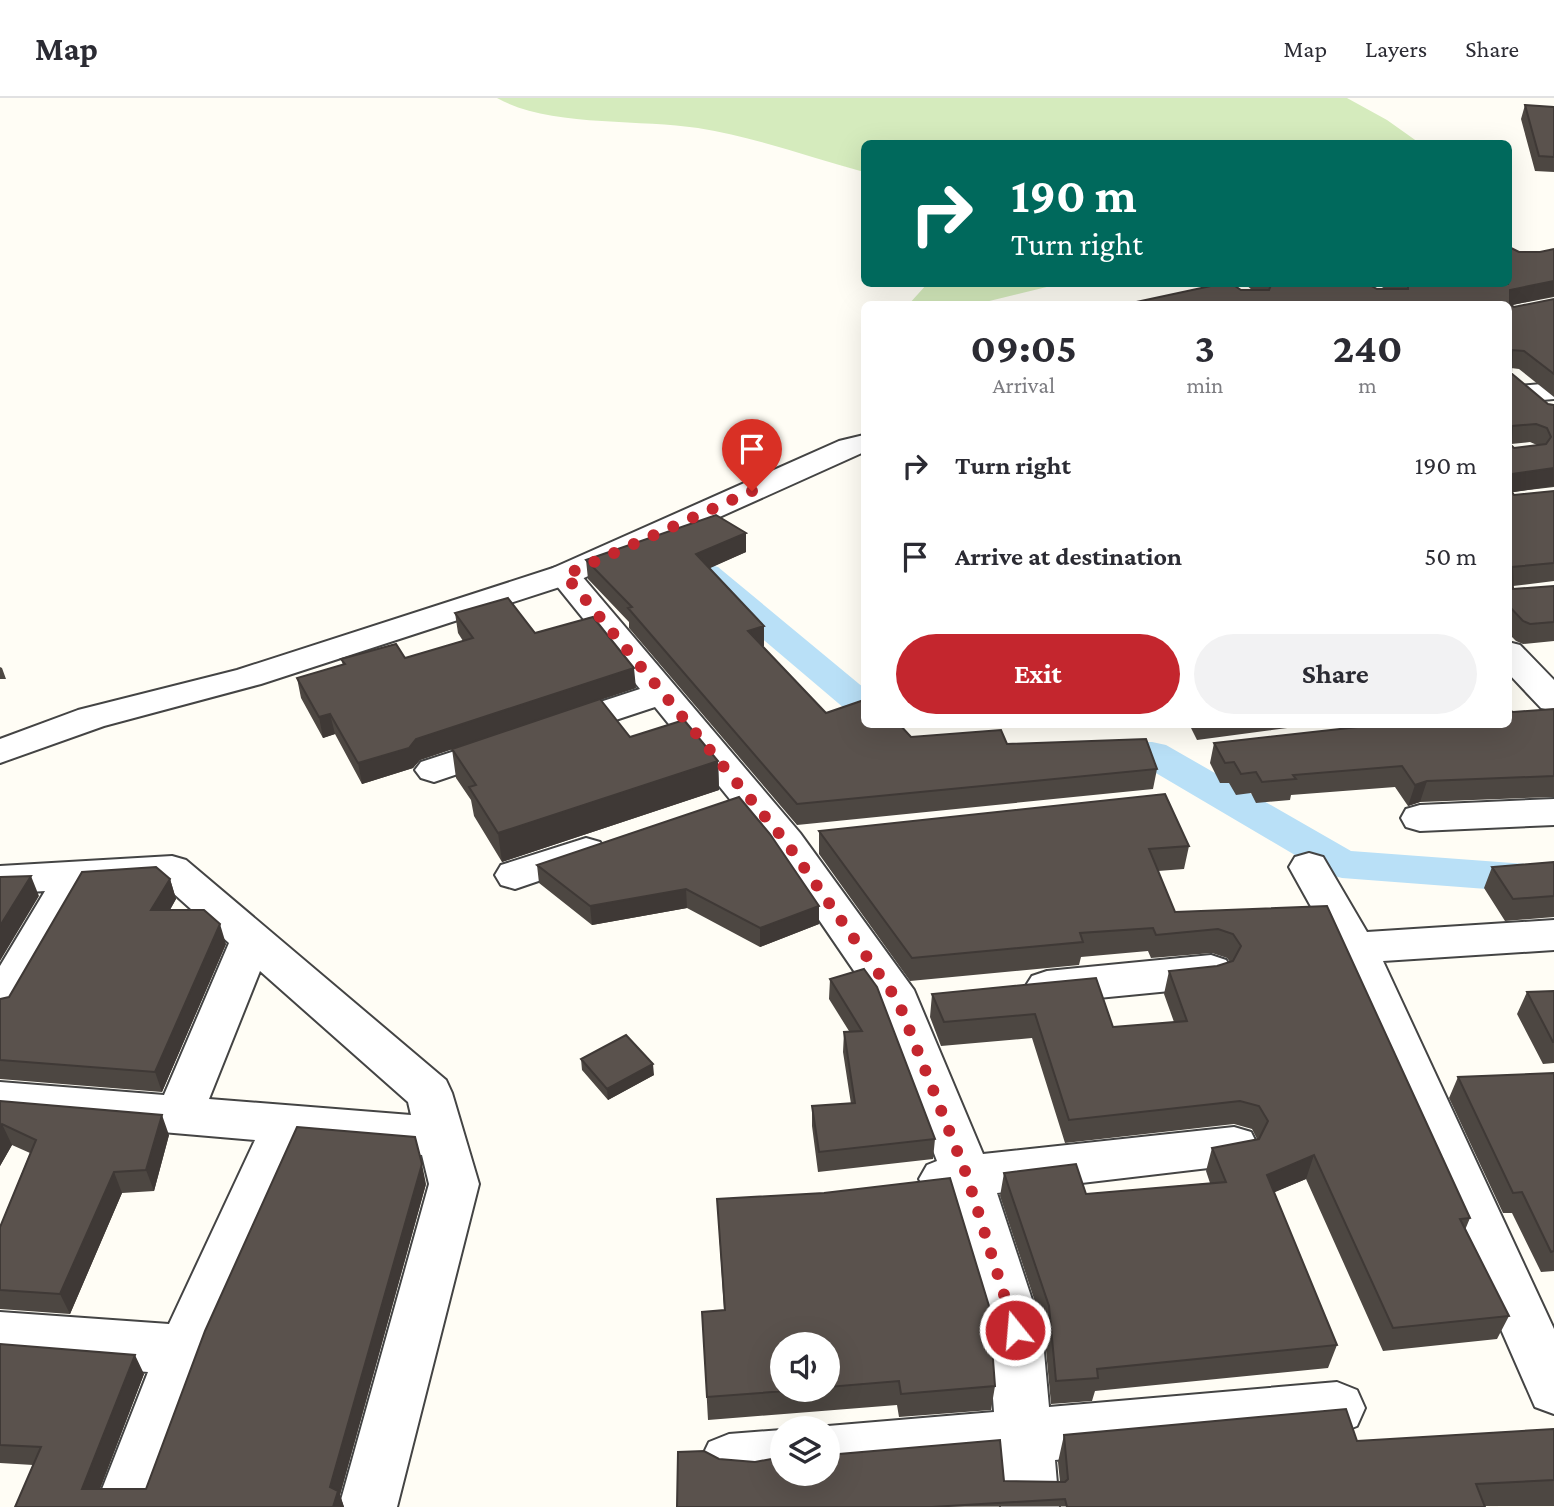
<!DOCTYPE html>
<html lang="en">
<head>
<meta charset="utf-8">
<style>
  body { margin:0; font-family:"Crimson Pro",serif; background:#f2f2f3; color:#2b2b33; height:100vh; display:flex; flex-direction:column; font-size:26px; white-space:nowrap }
  * { box-sizing:border-box; margin:0 }
  p { font-size:23px; color:#7c7c81 }
  .icon { flex:none; width:38px; height:38px; fill:none; stroke:currentColor; stroke-width:2; stroke-linecap:round; stroke-linejoin:round }
  .map { position:relative; flex:1; overflow:hidden }
  .sheet { position:absolute; left:861px; top:203px; width:651px; height:427px; display:flex; flex-direction:column; background:#fff; border-radius:10px; box-shadow:0 7px 28px #0002 }
  .sheet>* { flex:none }
  .hud { position:absolute; left:861px; top:42px; width:651px; height:147px; border-radius:10px; box-shadow:0 7px 28px #0002; background:#00695c; color:#fff; overflow:hidden }
  .buttons { position:absolute; left:770px; top:1234px; display:grid; gap:14px }
  .buttons a { display:grid; place-items:center; width:70px; height:70px; border-radius:50%; background:#fff; box-shadow:0 7px 28px #0002; font-size:35px }
  .pin { position:absolute; display:grid; place-items:center; width:60px; height:60px; color:#fff; margin:-72px -30px; border-radius:50% 50% 50% 0; rotate:-45deg; box-shadow:0 0 7px #0007 }
  .pin .icon { rotate:45deg }
  .me { position:absolute; width:77px; margin:-38px; rotate:343deg; stroke-linejoin:round; filter:drop-shadow(0 0 5px #0008) }
  .turn { display:flex; align-items:center; gap:24px; height:147px; padding:0 35px; font-size:32px }
  .turn .icon { width:91px; height:91px; stroke-width:2.5 }
  .turn b { display:block; font-size:49px; line-height:60px }
  .eta { display:flex; justify-content:space-evenly; align-items:center; height:119px; text-align:center }
  .eta b { font-size:42px; font-weight:700; line-height:49px }
  .cta { display:flex; gap:14px; margin-top:auto; padding:14px 35px }
  .cta a { flex:1; height:80px; border-radius:42px; background:#c4262e; color:#fff; font-size:28px; font-weight:700; line-height:80px; text-align:center }
  .cta a+a { background:#f2f2f3; color:#2b2b33 }
  ul { padding:0; list-style:none }
  li { display:flex; align-items:center; gap:21px; height:91px; padding:0 35px }
  li div { flex:1 }
  li b { display:block; font-size:26px }
  li em { font-style:normal }
  header { display:flex; align-items:center; gap:42px; box-sizing:border-box; height:98px; padding:0 35px; background:#fff; border-bottom:2px solid #e1e1e2 }
  header strong { font-size:33px }
  nav { display:flex; gap:38px; margin-inline-start:auto; font-size:24px }
  .map>svg:first-child { display:block }
  .green { fill:#d5ebbd }
  .lines { fill:none; stroke-linecap:round; stroke-linejoin:round }
  .canal { fill:#b9e0f7; fill-rule:evenodd }
  .minor-casing { stroke:#444; stroke-width:4 }
  .tertiary-casing { stroke:#444; stroke-width:4 }
  .minor { fill:#fff; fill-rule:evenodd }
  .tertiary { fill:#fff; fill-rule:evenodd }
  .wall { fill:#4d4742; fill-rule:evenodd }
  .shaded-wall { fill:#3f3936 }
  .building { fill:#5a524d; stroke:#3f3936; stroke-width:2; fill-rule:evenodd }
  .route { stroke:#c4262e; stroke-width:12; stroke-dasharray:0 21.6 }
</style>
</head>
<body>
<header>
<strong>Map</strong>
<nav><a>Map</a><a>Layers</a><a>Share</a></nav>
</header>
<div class="map">
<svg width="1554" height="1409" viewBox="0 0 1554 1409">
  <rect width="100%" height="100%" fill="#fffdf5"/>
  <!-- green -->
  <path class="green" d="M497,0H1347L1387,22L1418,44L864,46V74C809,59 755,39 698,30C639,21 548,29 497,0Z
    M927,186H1059L977,206H909Z"/>
  <g class="lines">
    <!-- canal -->
    <path class="canal" d="M706,466L718,469L864,590V619L851,616L694,483L689,476L694,469Z
      M1152,644L1166,647L1351,753L1554,768V796L1342,780L1327,776L1144,668L1096,669L1082,666L1077,657L1082,648L1096,645Z"/>
    <defs>
      <path id="minor" d="M1554,285V301L1508,305V289Z
        M564,467L575,470L800,735L914,892L983,1056L1234,1029L1251,1034L1258,1048L1251,1062L1234,1067L997,1095L1042,1232L1049,1309L1337,1284L1357,1292L1365,1310L1357,1328L1337,1336L1055,1362L1059,1409H1001L998,1367L828,1382L811,1376H828V1330H823L828,1328L994,1314L988,1232L949,1101L927,1095L919,1081L927,1067L937,1063L878,908L772,753L655,609L561,640L548,637L543,629L548,621L640,591L548,477L553,470Z
        M1508,544L1520,547L1554,582V613L1541,610L1508,575Z
        M504,637L517,640L522,648L517,656L434,684L421,680L415,672L421,664Z
        M1554,701V727L1420,733L1406,729L1401,720L1406,711L1420,707Z
        M586,740L600,744L606,753L600,762L515,791L501,787L495,777L501,767Z
        M1309,755L1323,759L1367,834L1554,822V852L1383,863L1554,1231V1316L1535,1309L1334,850L1289,769L1295,759Z
        M172,758L186,762L446,982L452,995L479,1086L397,1409H339L429,1086L422,1057L301,1046L211,1252L153,1409H95L148,1274L0,1262V1214L169,1226L255,1042L0,1020V984L164,997L229,845L163,786L88,791L16,918L0,922V868L45,793L0,796V768ZM260,873L408,1004L411,1017L209,1001Z
        M1211,857L1226,862L1233,873L1226,884L1211,889L1047,905L1032,900L1025,889L1032,878L1047,873Z
        M782,1332V1376H803L802,1378C772,1390 739,1394 709,1382L700,1363L709,1344L729,1336Z"/>
      <path id="tertiary" d="M864,337V354L575,484L261,586L104,628L0,665V641L78,612L237,572L553,470L839,343Z"/>
    </defs>
    <!-- minor casing -->
    <use href="#minor" class="minor-casing"/>
    <!-- tertiary casing -->
    <use href="#tertiary" class="tertiary-casing"/>
    <!-- minor -->
    <use href="#minor" class="minor"/>
    <!-- tertiary -->
    <use href="#tertiary" class="tertiary"/>
  </g>
  <!-- wall -->
  <path class="wall" d="M1525,7L1554,9V74L1535,73L1521,21Z
    M1554,151V199L1512,207L1514,209L1554,201V299L1519,271L1511,270V275L1548,306L1554,307V389L1512,394L1514,397L1554,393V483L1513,488V491L1554,488V543L1523,546L1516,543L1508,535V206L1241,192H1252L1245,186H1368L1377,191H1385L1377,186H1508L1519,154H1540ZM1530,344L1537,347L1514,350L1511,347V346Z
    M746,435V454L709,470L764,548H762L826,615L911,639L1007,646L1157,671L1153,691L797,727L629,530V524L588,481L586,462Z
    M455,515L535,535L636,590L600,602L630,639L718,663L719,692L502,764L474,718L471,702L456,680L452,651L420,662L413,670L362,686L335,636L323,640L301,600L297,580L343,567L341,561L405,560L463,543L458,535Z
    M0,569L2,570L6,581H0Z
    M1554,611V699L1420,704L1408,708L1395,689L1291,697L1290,702L1256,705L1251,695L1236,697L1229,685H1220L1210,665L1214,645Z
    M1189,626H1318L1197,642Z
    M819,733L1189,748L1184,771L1158,773L1175,814L1327,808L1470,1120L1465,1132L1509,1218L1497,1241L1383,1253L1306,1081L1274,1094L1337,1247L1328,1270L1095,1293L1092,1303L1051,1306L1044,1231L1000,1098L1004,1075L1086,1096L1210,1085L1206,1073L1212,1050L1257,1041L1252,1031L1234,1026L1065,1045L1032,940L941,948L930,919L932,896L1113,929L1174,924L1164,896L1169,873L1217,868L1230,864L1227,860L1212,855L1151,860L1148,853L1081,859L1079,867L910,883L819,756Z
    M1554,764V820V819L1505,823L1484,790L1492,769Z
    M537,767L819,808V826L760,849L687,810L592,827L539,785Z
    M170,781L176,801L170,812L226,846L162,994L0,981V901L9,899Z
    M830,881L935,1041L933,1061L818,1074L812,1028V1008L851,1006L843,954L844,934L849,933L829,901Z
    M1554,893V965L1543,966L1517,916L1527,894Z
    M581,961L654,977L608,1002L582,972Z
    M1554,975V1173L1541,1174L1512,1115H1503L1449,1000L1458,979Z
    M0,1003L169,1037L154,1093L122,1095L70,1216L0,1211V1129L30,1055L12,1047L0,1068Z
    M426,1086L340,1397L344,1409H15L33,1367L0,1365V1246L144,1276L100,1391H146Z
    M824,1095L995,1288L991,1312L899,1319L897,1307L708,1322L702,1214L724,1212L717,1101ZM828,1246V1292H782Z
    M1554,1331V1408L677,1409L719,1361L1004,1383L1060,1384L1058,1364L1064,1337L1357,1343Z"/>
  <!-- shaded-wall -->
  <path class="shaded-wall" d="M1554,183V198L1508,208L1510,192Z
    M1554,370V388L1508,395L1511,376Z
    M746,435V454L697,476L696,456Z
    M764,528V548L748,553V533Z
    M634,570L636,590L420,662L413,670L362,686L358,665L416,641Z
    M330,616L335,636L323,640L319,619Z
    M718,663L719,692L502,764L498,735Z
    M1427,683L1420,704L1408,708L1415,687Z
    M31,778L39,798L0,863V828Z
    M170,781L176,801L158,832L151,812Z
    M686,791L687,810L592,827L590,808Z
    M819,808V826L760,849V830Z
    M220,826L226,846L162,994L155,974Z
    M653,966L654,977L608,1002L607,991Z
    M162,1017L169,1037L154,1093L146,1072Z
    M2,1026L12,1047L0,1068V1030Z
    M1314,1057L1306,1081L1259,1101L1267,1077Z
    M422,1066L426,1086L340,1397L344,1409H333L330,1389Z
    M114,1074L122,1095L70,1216L60,1196Z
    M135,1257L144,1276L93,1409L82,1391Z"/>
  <!-- building -->
  <path class="building" d="M1525,7L1554,9V59L1539,58Z
    M1511,150L1519,154H1540L1554,151V183L1510,192V206L1514,209L1554,201V276L1524,253L1512,252L1511,275L1548,306L1554,307V370L1511,376L1512,394L1514,397L1554,393V465L1512,469L1513,491L1554,488V524L1530,526L1523,523L1508,507V206H1127L1220,186H1232L1241,192H1269L1271,187L1269,186H1368L1377,191H1408V187L1405,186H1508V151ZM1536,326L1547,330L1551,339L1546,346L1514,350L1511,347L1512,328Z
    M716,417L746,435L696,456L764,528L748,533L826,615L864,602V626H899L911,639L1001,632L1007,646L1146,641L1157,671L797,706L628,510L632,509L586,462Z
    M508,500L535,535L593,519L634,570L416,641L409,650L358,665L330,616L319,619L297,580L345,566L341,561L396,546L405,560L473,540L455,515Z
    M600,601L630,639L684,622L718,663L498,735L469,689L476,687L452,651Z
    M1554,611V678L1427,683L1415,687L1402,668L1293,677L1296,681L1262,684L1256,674L1241,676L1234,664L1225,665L1214,645L1385,626H1508V612L1513,614Z
    M1165,696L1189,748L1149,751L1175,814L1327,808L1470,1120L1460,1121L1509,1218L1393,1230L1314,1057L1267,1077L1337,1247L1097,1271L1098,1280L1056,1283L1049,1208L1004,1075L1076,1066L1086,1096L1226,1084L1212,1050L1259,1041L1268,1023L1259,1008L1240,1003L1069,1022L1035,916L944,924L932,896L1096,880L1113,929L1187,923L1169,873L1217,868L1233,863L1241,848L1233,836L1218,831L1156,837L1153,830L1080,835L1083,844L912,860L819,733Z
    M739,699L770,736L819,808L760,830L686,791L590,808L537,767Z
    M1554,764V798L1513,801L1492,769Z
    M156,769L170,781L151,812H204L220,826L155,974L0,962V901L9,899L82,774Z
    M31,778L0,828V779Z
    M864,871L877,889L935,1041L819,1054L812,1008L855,1005L844,934L862,933L830,881Z
    M1554,893V944H1553L1527,894Z
    M626,937L653,966L607,991L581,961Z
    M1554,975V1153L1551,1154L1522,1094L1513,1095L1458,979Z
    M0,1003L162,1017L146,1072L114,1074L60,1196L0,1192V1129L36,1042L2,1026L0,1030Z
    M297,1029L415,1039L422,1066L330,1389L338,1393L333,1409H15L41,1349L0,1347V1246L135,1257L82,1391H146L205,1233Z
    M950,1080L989,1208L995,1288L901,1296L899,1283L828,1289V1246H782V1292H799L707,1299L702,1214L725,1212L717,1101L824,1095Z
    M1346,1311L1357,1343L1554,1331V1382L1476,1386L1485,1409H1067L1065,1401L932,1409H677L678,1354L704,1353L719,1361L755,1364L782,1359V1376H828V1357L1000,1342L1004,1383L1065,1384L1068,1381L1064,1337Z"/>
  <g class="lines">
    <!-- route -->
    <path class="route" d="M752,393L565,477L786,744L898,903L967,1078L1015,1232"/>
  </g>
</svg>
<div class="buttons">
<a><svg class="icon" aria-label="sound" viewBox="0 0 24 24"><path d="M4 9h4l5-4v14l-5-4H4zM17 9q2 3 0 6"/></svg></a>
<a><svg class="icon" aria-label="layers" viewBox="0 0 24 24"><path d="M12 4l9 5-9 5-9-5zM3 14l9 5 9-5"/></svg></a>
</div>
<div class="pin" style="left:752px;top:393px;background:#d93025"><svg class="icon" aria-label="arrive" viewBox="0 0 24 24"><path d="M6 21V4h12l-3 4 3 4H6"/></svg></div>
<svg class="me" style="left:1015px;top:1232px" viewBox="-20 -20 40 40"><circle r="17" fill="#c4262e" stroke="#fff" stroke-width="3"/><path d="M0-11L8 9 0 5-8 9z" fill="#fff"/></svg>
<div class="hud">
<div class="turn"><svg class="icon" aria-label="right" viewBox="0 0 24 24"><path d="M7 20v-9h11M14 6l5 5-5 5"/></svg><div><b>190 m</b>Turn right</div></div>
</div>
<section class="sheet">
<div class="eta">
<div><b>09:05</b><p>Arrival</p></div>
<div><b>3</b><p>min</p></div>
<div><b>240</b><p>m</p></div>
</div>
<ul>
<li><svg class="icon" aria-label="right" viewBox="0 0 24 24"><path d="M7 20v-9h11M14 6l5 5-5 5"/></svg><div><b>Turn right</b></div><em>190 m</em></li>
<li><svg class="icon" aria-label="arrive" viewBox="0 0 24 24"><path d="M6 21V4h12l-3 4 3 4H6"/></svg><div><b>Arrive at destination</b></div><em>50 m</em></li>
</ul>
<div class="cta"><a>Exit</a><a>Share</a></div>
</section>
</div>
</body>
</html>
